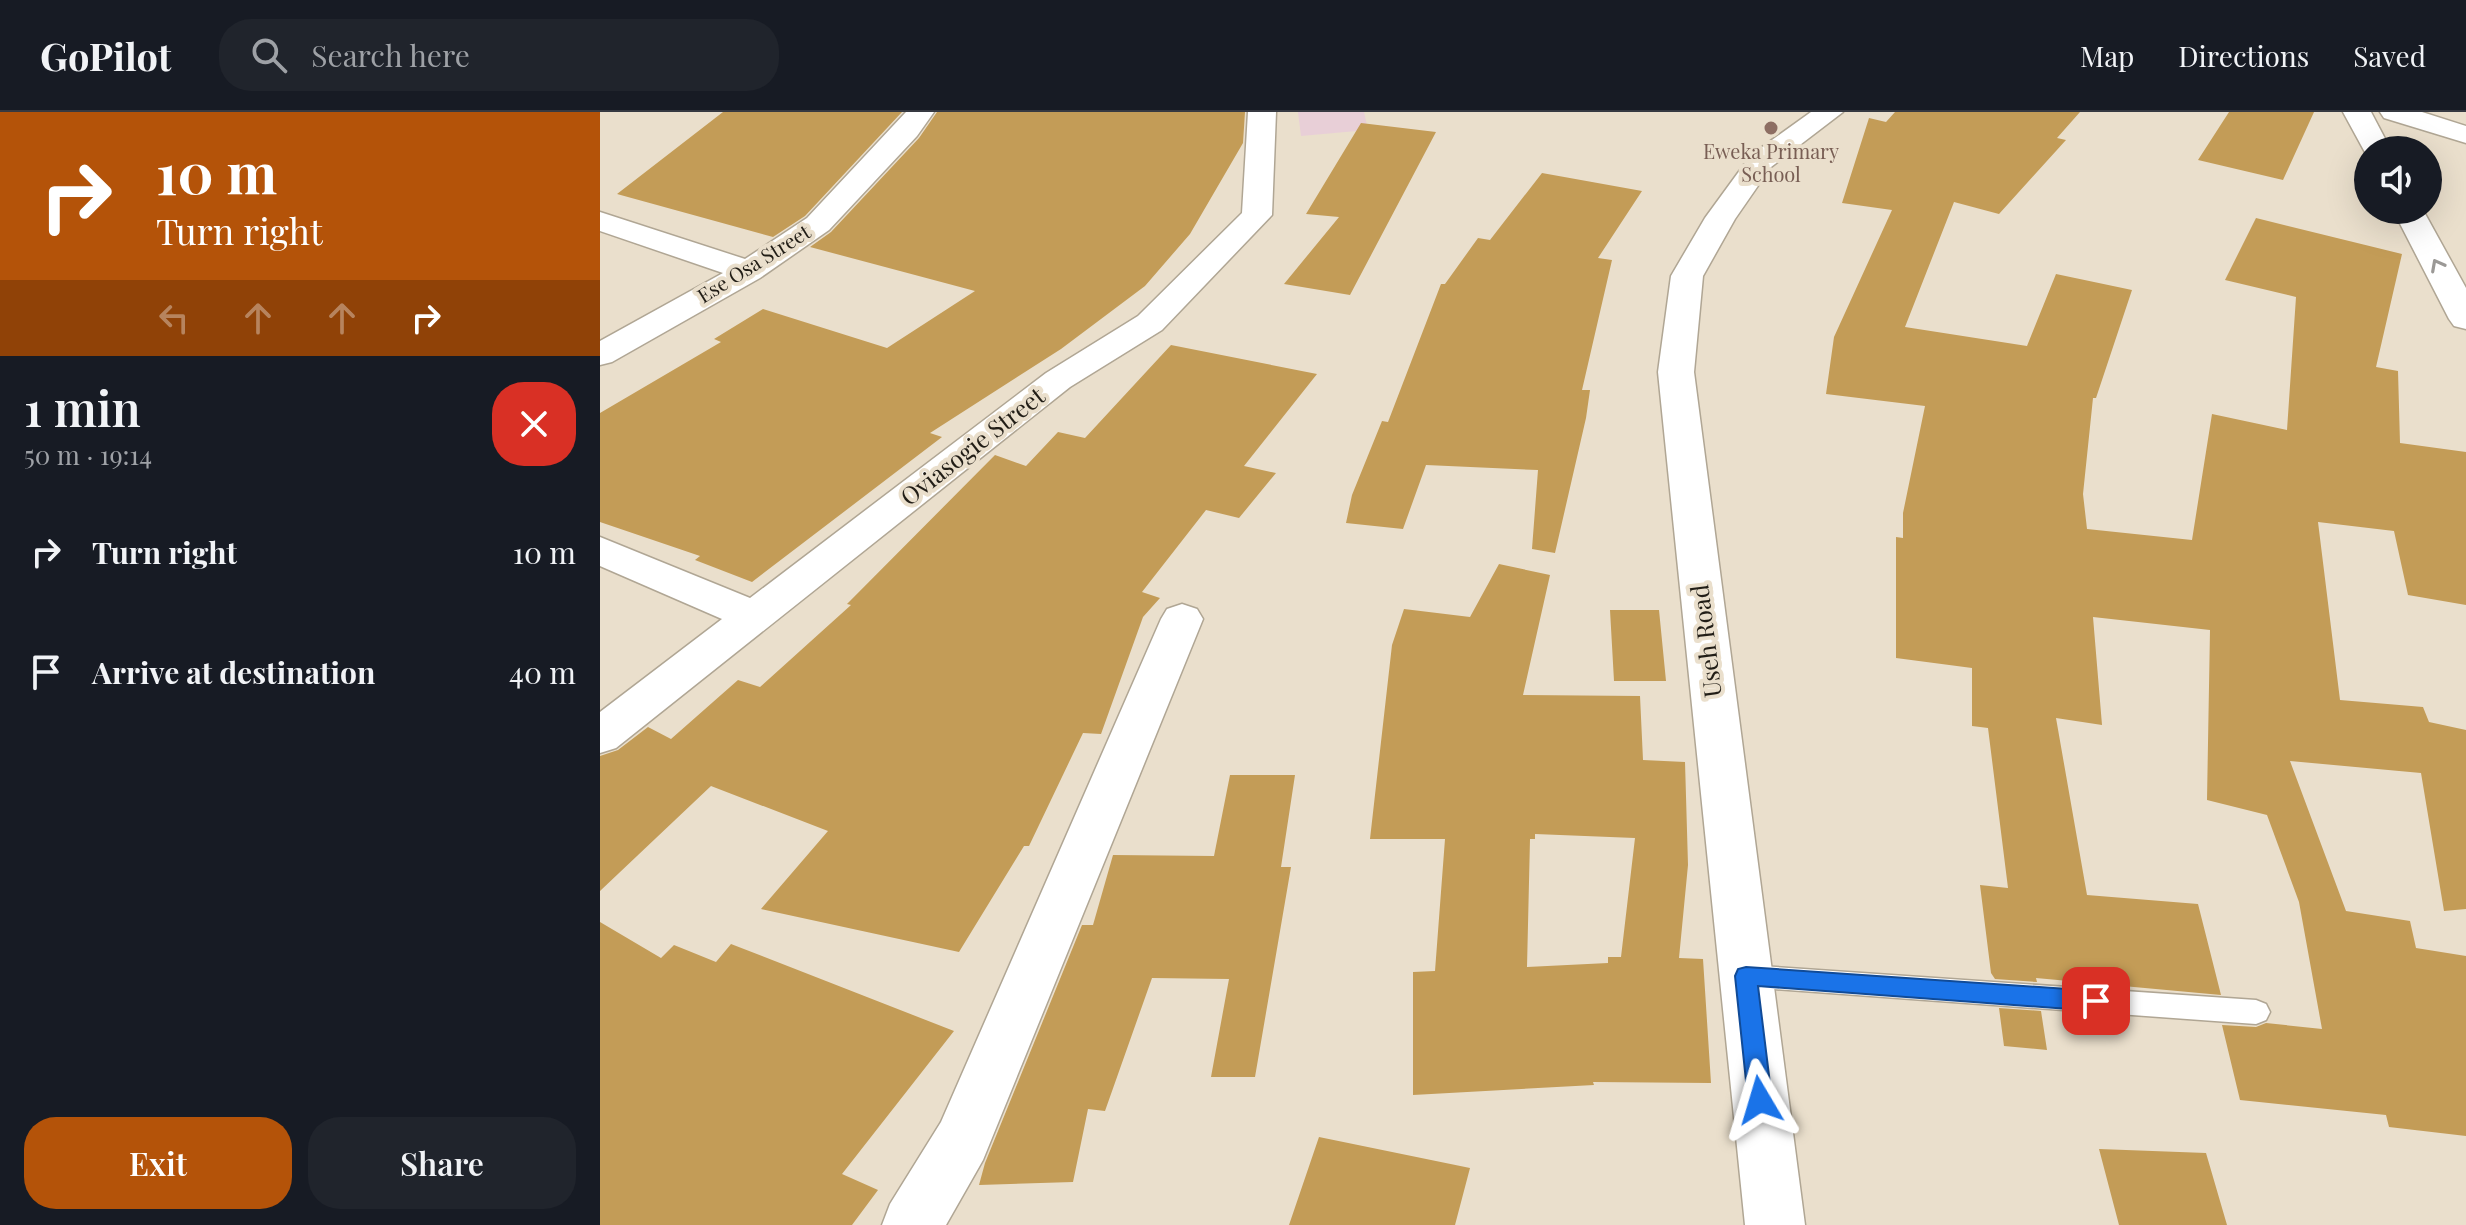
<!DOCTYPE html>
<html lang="en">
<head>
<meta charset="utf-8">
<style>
  body { margin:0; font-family:"Playfair Display",serif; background:#20242c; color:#f1f3f6; height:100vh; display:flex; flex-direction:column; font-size:30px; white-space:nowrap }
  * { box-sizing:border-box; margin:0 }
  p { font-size:26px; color:#9ea1a6 }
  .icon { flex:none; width:44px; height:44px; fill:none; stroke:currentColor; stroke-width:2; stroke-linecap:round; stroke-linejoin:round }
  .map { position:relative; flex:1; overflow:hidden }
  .sheet { display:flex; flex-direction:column; background:#171b24; width:600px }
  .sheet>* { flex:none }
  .guide { background:#b45309; color:#fff; overflow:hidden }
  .fabs { position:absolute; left:1754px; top:24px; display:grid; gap:16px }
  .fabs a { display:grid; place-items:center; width:88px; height:88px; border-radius:50%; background:#171b24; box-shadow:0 8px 32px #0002; font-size:40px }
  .pin { position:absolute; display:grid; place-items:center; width:68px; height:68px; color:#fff; margin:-34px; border-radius:16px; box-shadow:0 4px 12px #0006 }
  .me { position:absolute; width:88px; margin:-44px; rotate:353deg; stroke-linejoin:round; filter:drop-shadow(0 0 6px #0008) }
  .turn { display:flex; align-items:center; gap:28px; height:168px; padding:0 24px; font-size:36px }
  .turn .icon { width:104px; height:104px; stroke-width:2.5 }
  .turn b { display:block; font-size:56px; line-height:68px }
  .lanes { display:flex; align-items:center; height:76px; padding:0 24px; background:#0003; justify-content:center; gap:40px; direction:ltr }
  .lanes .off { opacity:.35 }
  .round { display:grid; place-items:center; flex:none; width:84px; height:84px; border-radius:32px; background:#20242c }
  .overview { display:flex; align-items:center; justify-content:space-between; height:136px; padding:0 24px }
  h1 { font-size:48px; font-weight:600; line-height:60px }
  .primary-button { display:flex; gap:16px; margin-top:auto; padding:16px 24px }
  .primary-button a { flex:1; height:92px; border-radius:32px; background:#b45309; color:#fff; font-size:32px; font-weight:600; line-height:92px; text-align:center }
  .primary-button a+a { background:#20242c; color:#f1f3f6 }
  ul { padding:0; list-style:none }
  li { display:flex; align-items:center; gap:24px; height:120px; padding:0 24px }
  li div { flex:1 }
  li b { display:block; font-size:30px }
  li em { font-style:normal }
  header { display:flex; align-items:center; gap:48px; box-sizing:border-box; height:112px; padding:0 40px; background:#171b24; border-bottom:2px solid #363941 }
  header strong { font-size:38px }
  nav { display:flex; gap:44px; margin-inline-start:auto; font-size:28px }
  .search { width:560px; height:72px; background:#20242c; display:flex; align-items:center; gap:20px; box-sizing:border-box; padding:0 28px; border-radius:32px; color:#9ea1a6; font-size:30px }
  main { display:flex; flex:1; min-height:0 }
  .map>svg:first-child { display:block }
  .education { fill:#e8cfd7 }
  .building { fill:#c39c57; fill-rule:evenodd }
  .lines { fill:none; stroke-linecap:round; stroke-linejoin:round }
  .lane-casing { stroke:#b0a694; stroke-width:3 }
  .street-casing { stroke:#b0a694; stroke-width:3 }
  .lane { fill:#fff; fill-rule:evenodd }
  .street { fill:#fff; fill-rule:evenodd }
  .oneway { stroke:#9b9996 }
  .route { fill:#1a73e8; stroke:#114b97; stroke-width:2 }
  .education-dot { fill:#8d6e63; stroke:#eadfcc; stroke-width:3 }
  .labels { text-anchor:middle; stroke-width:8; stroke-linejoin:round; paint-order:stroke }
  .far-education-label { font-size:20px; fill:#785e54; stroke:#eadfcc }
  .far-street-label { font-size:20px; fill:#211d16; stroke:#eadfcc }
  .street-label { font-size:24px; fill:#211d16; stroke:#eadfcc }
</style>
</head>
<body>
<header>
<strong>GoPilot</strong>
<div class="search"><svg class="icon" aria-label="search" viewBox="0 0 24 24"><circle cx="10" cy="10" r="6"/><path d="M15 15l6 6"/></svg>Search here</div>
<nav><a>Map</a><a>Directions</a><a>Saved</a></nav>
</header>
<main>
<section class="sheet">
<div class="guide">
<div class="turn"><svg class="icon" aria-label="right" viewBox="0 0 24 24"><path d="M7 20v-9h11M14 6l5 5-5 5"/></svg><div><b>10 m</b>Turn right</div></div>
<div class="lanes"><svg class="icon off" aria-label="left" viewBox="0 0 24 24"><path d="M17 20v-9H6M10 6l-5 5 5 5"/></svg><svg class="icon off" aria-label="ahead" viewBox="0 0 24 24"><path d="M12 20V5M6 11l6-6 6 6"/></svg><svg class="icon off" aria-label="ahead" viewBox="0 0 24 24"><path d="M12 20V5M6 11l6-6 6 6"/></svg><svg class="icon" aria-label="right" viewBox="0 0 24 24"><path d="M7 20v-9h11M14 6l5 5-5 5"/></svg></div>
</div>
<div class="overview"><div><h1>1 min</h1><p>50 m · 19:14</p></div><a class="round" style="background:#d93025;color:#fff"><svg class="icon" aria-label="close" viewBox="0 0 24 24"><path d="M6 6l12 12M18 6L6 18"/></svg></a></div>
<ul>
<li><svg class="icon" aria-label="right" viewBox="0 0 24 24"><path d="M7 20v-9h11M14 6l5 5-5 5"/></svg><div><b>Turn right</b></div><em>10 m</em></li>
<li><svg class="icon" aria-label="arrive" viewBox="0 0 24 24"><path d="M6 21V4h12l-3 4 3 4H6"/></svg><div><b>Arrive at destination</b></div><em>40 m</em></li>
</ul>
<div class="primary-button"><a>Exit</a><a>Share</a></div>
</section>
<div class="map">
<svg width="1866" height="1113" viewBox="0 0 1866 1113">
  <rect width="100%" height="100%" fill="#eadfcc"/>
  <!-- education -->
  <path class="education" d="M698,0H764L768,18L701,24Z"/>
  <!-- building -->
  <path class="building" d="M123,0H302L205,104L173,125L17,82Z
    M337,0H645L643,31L590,122L545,174L461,237L330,321L342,325L152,470L95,448L100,444L0,410V301L121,230L114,227L163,197L287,236L375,179L210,135L231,120L319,26Z
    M1295,0H1480L1457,26L1466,28L1399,102L1354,90L1305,215L1427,234L1456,162L1532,178L1496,286H1493L1483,382L1487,417L1592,428L1612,302L1687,318L1696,185L1625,168L1656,106L1802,142L1776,255L1798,259L1800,331L1866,340V493L1808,483L1794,419L1718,410L1740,588L1823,595L1829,610L1866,618V797L1844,799L1821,661L1690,649L1746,799L1810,809L1816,836L1866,844V1024L1789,1015L1786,1003L1640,988L1622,913L1656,915L1666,911L1722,917L1699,790L1667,703L1607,688L1610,518L1493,505L1502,613L1456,606L1487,783L1598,792L1621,883L1436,866L1437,870L1395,867L1391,861L1380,773L1408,776L1388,616L1372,614V556L1296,546V425L1303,426V401L1325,294L1226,282L1234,225L1292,98L1242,91L1269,6L1286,10Z
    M1629,0H1714L1683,68L1598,48Z
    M761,11L836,20L750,183L684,172L739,105L706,102Z
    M942,61L1042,79L998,146L1012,148L982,278H990L986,306L955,441L932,437L938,358L826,353L803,417L746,411L752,383L782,309L788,310L841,172H845L878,126L890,128Z
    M571,233L717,262L644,354L676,361L639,406L606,398L542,480L560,486L543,505L501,622L483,621L429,734H424L359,840L161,797L228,719L111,674L0,779V644L18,638L48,615L71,627L138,568L160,575L251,493L247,492L395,343L426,354L458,320L485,326Z
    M899,452L950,463L923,583L1040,584L1043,648L1085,650L1088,753L1079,846L1103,847L1111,971L993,970L994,973L813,983V860L835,859L845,727H770L792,533L804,497L870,505ZM935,722L1035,726L1021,845H1008V851L927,855L930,727H935Z
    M1010,498H1059L1066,569H1014Z
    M630,663H695L681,755H691L655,965H611L629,867L552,866L505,999L488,997L473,1070L379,1073L385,1051L482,813H493L513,743L614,744Z
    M0,810L61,846L74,833L116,850L131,832L354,919L242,1062L278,1078L252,1113H0Z
    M1399,896L1441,899L1447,938L1404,934Z
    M719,1025L870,1056L855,1113H689Z
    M1499,1037L1606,1041L1627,1113H1519Z"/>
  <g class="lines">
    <defs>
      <path id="lane" d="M1146,853L1656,888L1666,892L1670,900L1666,908L1656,912L1146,875L1137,872L1133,864L1137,856Z"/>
      <path id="street" d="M306,0H334L317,24L229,118L160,166L12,250L0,253V229L123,161L0,119V100L145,147L207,106Z
        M648,0H676L672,103L562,218L470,275L16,636L0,641V600L122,507L0,454V425L150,486L446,261L538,204L642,101Z
        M1211,0H1243L1171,55L1135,107L1103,164L1094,260L1205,1113H1145L1058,260L1071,164L1105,106L1151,43Z
        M1743,0H1771L1791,38H1768L1767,44Z
        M1780,0H1822L1866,14V31L1784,6Z
        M1793,98H1823L1866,176V217L1854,214L1849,207Z
        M582,492L597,497L603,507L383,1048L346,1113H282L290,1092L341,1010L561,507L567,497Z"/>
    </defs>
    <!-- lane casing -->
    <use href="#lane" class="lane-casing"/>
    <!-- street casing -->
    <use href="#street" class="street-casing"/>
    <!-- lane -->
    <use href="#lane" class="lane"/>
    <!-- street -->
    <use href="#street" class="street"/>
  </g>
  <!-- one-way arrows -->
  <defs><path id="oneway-chevron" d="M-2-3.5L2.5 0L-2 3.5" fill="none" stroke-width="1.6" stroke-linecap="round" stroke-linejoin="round" transform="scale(2)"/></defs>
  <use class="oneway" href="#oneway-chevron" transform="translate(1837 153) rotate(-118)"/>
  <!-- route -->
  <path class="route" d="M1146,855L1496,879L1504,882L1507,889L1504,896L1496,899L1158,874L1172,988L1169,996L1160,999L1152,996L1148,988L1135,864L1138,857Z"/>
  <!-- markers -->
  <circle class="education-dot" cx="1171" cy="16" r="8"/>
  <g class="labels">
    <!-- far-education labels -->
    <g class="far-education-label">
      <text x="1171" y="47">Eweka Primary<tspan x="1171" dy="23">School</tspan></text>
    </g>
    <!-- far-street labels -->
    <g class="far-street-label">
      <text transform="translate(154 152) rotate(-32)" y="7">Ese Osa Street</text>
    </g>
    <!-- street labels -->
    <g class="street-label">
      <text transform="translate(373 335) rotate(-38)" y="8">Oviasogie Street</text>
      <text transform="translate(1107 529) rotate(-97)" y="8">Useh Road</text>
    </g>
  </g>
</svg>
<div class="fabs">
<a><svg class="icon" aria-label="sound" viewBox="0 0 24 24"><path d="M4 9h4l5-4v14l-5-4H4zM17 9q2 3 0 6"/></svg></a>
</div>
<div class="pin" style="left:1496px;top:889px;background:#d93025"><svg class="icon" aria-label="arrive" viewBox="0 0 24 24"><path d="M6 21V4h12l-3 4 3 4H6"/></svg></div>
<svg class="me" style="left:1160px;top:988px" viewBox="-20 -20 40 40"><path d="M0-17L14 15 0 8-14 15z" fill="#1a73e8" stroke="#fff" stroke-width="4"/></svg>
</div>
</main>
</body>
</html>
